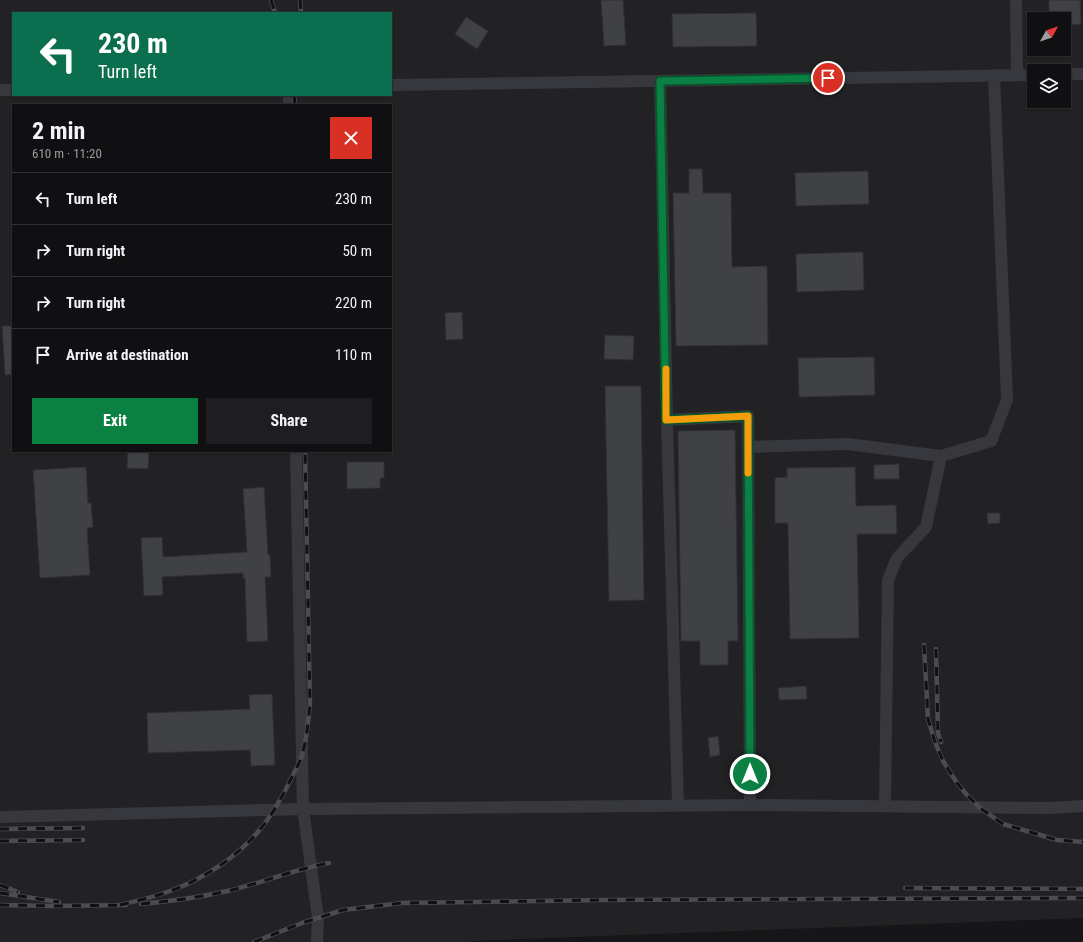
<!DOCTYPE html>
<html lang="en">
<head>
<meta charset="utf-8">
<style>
  body { margin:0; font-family:"Roboto Condensed",sans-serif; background:#1e1e20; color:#f1f3f6; height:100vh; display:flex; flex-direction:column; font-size:15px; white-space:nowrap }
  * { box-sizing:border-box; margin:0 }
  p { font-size:13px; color:#9c9d9f }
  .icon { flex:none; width:22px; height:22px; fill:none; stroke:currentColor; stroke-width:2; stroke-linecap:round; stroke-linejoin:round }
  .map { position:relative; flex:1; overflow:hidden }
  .sheet { position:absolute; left:12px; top:104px; width:380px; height:348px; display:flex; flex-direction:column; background:#101012; border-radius:0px; box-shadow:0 1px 3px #0004,0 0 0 1px #303032 }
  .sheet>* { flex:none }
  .guide { position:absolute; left:12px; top:12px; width:380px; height:84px; border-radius:0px; box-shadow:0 1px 3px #0004,0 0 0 1px #303032; background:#0b6e4f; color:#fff; overflow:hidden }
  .needle { width:26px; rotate:50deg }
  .controls { position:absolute; left:1027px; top:12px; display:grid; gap:8px }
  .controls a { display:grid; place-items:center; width:44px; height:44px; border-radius:0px; background:#101012; box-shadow:0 1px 3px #0004,0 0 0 1px #303032; font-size:20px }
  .pin { position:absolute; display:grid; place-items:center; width:34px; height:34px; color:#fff; margin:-17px; border:2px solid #fff; border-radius:50%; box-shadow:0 1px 4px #0007 }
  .me { position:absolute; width:44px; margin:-22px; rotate:0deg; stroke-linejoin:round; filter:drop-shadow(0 0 3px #0008) }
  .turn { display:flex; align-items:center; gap:14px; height:84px; padding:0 20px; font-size:18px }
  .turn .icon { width:52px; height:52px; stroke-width:2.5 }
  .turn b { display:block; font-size:28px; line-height:34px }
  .round { display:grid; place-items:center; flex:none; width:42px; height:42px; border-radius:0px; background:#1e1e20 }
  .overview { display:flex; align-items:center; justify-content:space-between; height:68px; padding:0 20px }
  h1 { font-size:24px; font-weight:700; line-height:30px }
  .primary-button { display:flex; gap:8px; margin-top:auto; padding:8px 20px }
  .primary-button a { flex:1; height:46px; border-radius:0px; background:#0b8043; color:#fff; font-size:16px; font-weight:700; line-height:46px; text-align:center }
  .primary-button a+a { background:#1e1e20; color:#f1f3f6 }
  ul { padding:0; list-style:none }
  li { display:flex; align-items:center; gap:12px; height:52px; padding:0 20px; border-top:1px solid #303032 }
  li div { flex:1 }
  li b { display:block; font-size:15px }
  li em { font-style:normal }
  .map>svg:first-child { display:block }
  .built { fill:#222225; fill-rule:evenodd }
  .building { fill:#404145; stroke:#303034 }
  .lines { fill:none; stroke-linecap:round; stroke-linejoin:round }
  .minor { stroke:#37383d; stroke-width:12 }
  .rail-casing { stroke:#4a4c52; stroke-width:4.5 }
  .rail { stroke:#111113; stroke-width:3; stroke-dasharray:9; stroke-linecap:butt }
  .route-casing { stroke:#07532c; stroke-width:10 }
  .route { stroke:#0b8043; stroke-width:7 }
  .slow { stroke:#f59e0b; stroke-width:7 }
</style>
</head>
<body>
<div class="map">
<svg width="1083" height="942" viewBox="0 0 1083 942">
  <rect width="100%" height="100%" fill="#161618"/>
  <!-- built -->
  <path class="built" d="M0,0H1083V918L471,941V942H0ZM13,13H391V95H13ZM1034,19H1064V49H1034ZM1034,71H1064V101H1034ZM13,105H391V451H13Z"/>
  <!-- building -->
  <path class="building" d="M601,0H623L626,45L604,46Z
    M1049,0H1080L1081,24L1071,25L1070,19H1049Z
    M756,13L757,46L673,47L672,14Z
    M466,17L488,31L477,49L455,34Z
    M689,169H702L703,193H731L732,267L767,266L768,345L676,346L673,193H689Z
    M868,171L869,204L796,206L795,173Z
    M863,252L864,290L797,292L796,254Z
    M462,312L463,339L446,340L445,313Z
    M2,326H13V374L5,375Z
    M605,335L634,336L633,360L604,359Z
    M874,357L875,395L799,397L798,358Z
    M605,386H641L644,600L609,601Z
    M735,430L738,641H728V665H700V641H681L678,431Z
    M128,451H149L148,469L127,468Z
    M347,462H384V478H380V488L347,489Z
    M899,464V479H874V465Z
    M86,467L88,503H91L93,527L87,528L90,575L40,578L33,470Z
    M855,467L856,506L896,505L897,534H857L859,638L790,639L788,523H775V478L787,477V468Z
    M264,487L268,555H270L271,577H265L268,641L247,642L245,578H243V573L162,577L163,595L144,596L141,538L162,537L163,557L247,552L243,489Z
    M987,513H1000V523L988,524Z
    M806,686L807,699L779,700L778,688Z
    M272,694L275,765L251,766L250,750L148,753L147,713L250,709L249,695Z
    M718,736L720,755L710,757L708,738Z"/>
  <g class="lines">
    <!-- minor -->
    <path class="minor" d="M1016,0L1017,75
      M1064,74H1083
      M660,81L667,420L678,806
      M391,85L1034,75
      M0,90H13
      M289,95V105
      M667,420L748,416L750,805
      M748,447L848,444L941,456L991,441L1007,400L994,75
      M296,451L303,809L318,918L317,942
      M885,806L888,580L897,558L926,527L941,456
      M0,817L303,809L750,805L1050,808L1083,806"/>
    <defs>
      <path id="rail" d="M271,0L275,13
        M300,0L301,13
        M294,95L295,105
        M924,645L928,719L935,742L943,761L957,783L967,795L980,808L1003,824L1057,840L1083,842
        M936,649L938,733L941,742
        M0,829L83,828
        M0,841L83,840
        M0,885L18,892
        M905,888L1083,889
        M0,893L59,902
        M141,904C172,901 202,897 232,890C264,882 296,869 329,863
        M0,905L55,906L126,905
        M120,905C137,901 154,897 170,891C204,879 239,856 262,827C271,816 279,802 286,789C291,778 298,767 302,755C307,739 308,721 310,704L305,451
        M254,942L302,923L343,910L402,903L604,900L1083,898"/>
    </defs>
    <!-- rail casing -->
    <use href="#rail" class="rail-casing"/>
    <!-- rail -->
    <use href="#rail" class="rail"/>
  </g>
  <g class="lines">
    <defs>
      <path id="route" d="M750,774L748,416L666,420L660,81L828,78"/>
    </defs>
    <!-- route casing -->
    <use href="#route" class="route-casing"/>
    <!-- route -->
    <use href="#route" class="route"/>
    <!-- slow -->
    <path class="slow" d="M666,369V420L748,416V473"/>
  </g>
</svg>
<div class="controls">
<a><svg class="needle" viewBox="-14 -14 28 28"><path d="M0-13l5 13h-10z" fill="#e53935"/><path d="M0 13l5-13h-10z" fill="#9c9d9f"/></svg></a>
<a><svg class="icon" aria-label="layers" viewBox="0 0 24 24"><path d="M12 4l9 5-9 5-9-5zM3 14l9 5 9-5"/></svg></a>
</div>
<div class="pin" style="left:828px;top:78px;background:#d93025"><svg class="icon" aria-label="arrive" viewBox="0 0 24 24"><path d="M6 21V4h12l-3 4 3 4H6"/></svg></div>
<svg class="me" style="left:750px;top:774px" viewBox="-20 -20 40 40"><circle r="17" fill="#0b8043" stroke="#fff" stroke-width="3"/><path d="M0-11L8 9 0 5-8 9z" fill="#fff"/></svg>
<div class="guide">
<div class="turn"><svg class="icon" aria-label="left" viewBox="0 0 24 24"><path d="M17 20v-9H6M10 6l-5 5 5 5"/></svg><div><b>230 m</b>Turn left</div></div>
</div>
<section class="sheet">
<div class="overview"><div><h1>2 min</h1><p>610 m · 11:20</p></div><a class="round" style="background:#d93025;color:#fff"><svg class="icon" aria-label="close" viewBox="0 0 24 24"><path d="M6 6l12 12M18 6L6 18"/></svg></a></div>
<ul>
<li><svg class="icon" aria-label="left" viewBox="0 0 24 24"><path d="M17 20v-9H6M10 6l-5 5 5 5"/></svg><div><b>Turn left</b></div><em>230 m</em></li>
<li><svg class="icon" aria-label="right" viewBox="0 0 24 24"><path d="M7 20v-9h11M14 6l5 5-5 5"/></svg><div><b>Turn right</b></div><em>50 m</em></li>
<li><svg class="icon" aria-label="right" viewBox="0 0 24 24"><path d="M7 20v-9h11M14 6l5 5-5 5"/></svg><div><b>Turn right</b></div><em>220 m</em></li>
<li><svg class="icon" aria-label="arrive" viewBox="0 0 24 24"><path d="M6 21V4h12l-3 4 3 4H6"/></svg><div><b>Arrive at destination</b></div><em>110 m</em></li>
</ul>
<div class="primary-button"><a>Exit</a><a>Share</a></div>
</section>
</div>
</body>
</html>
